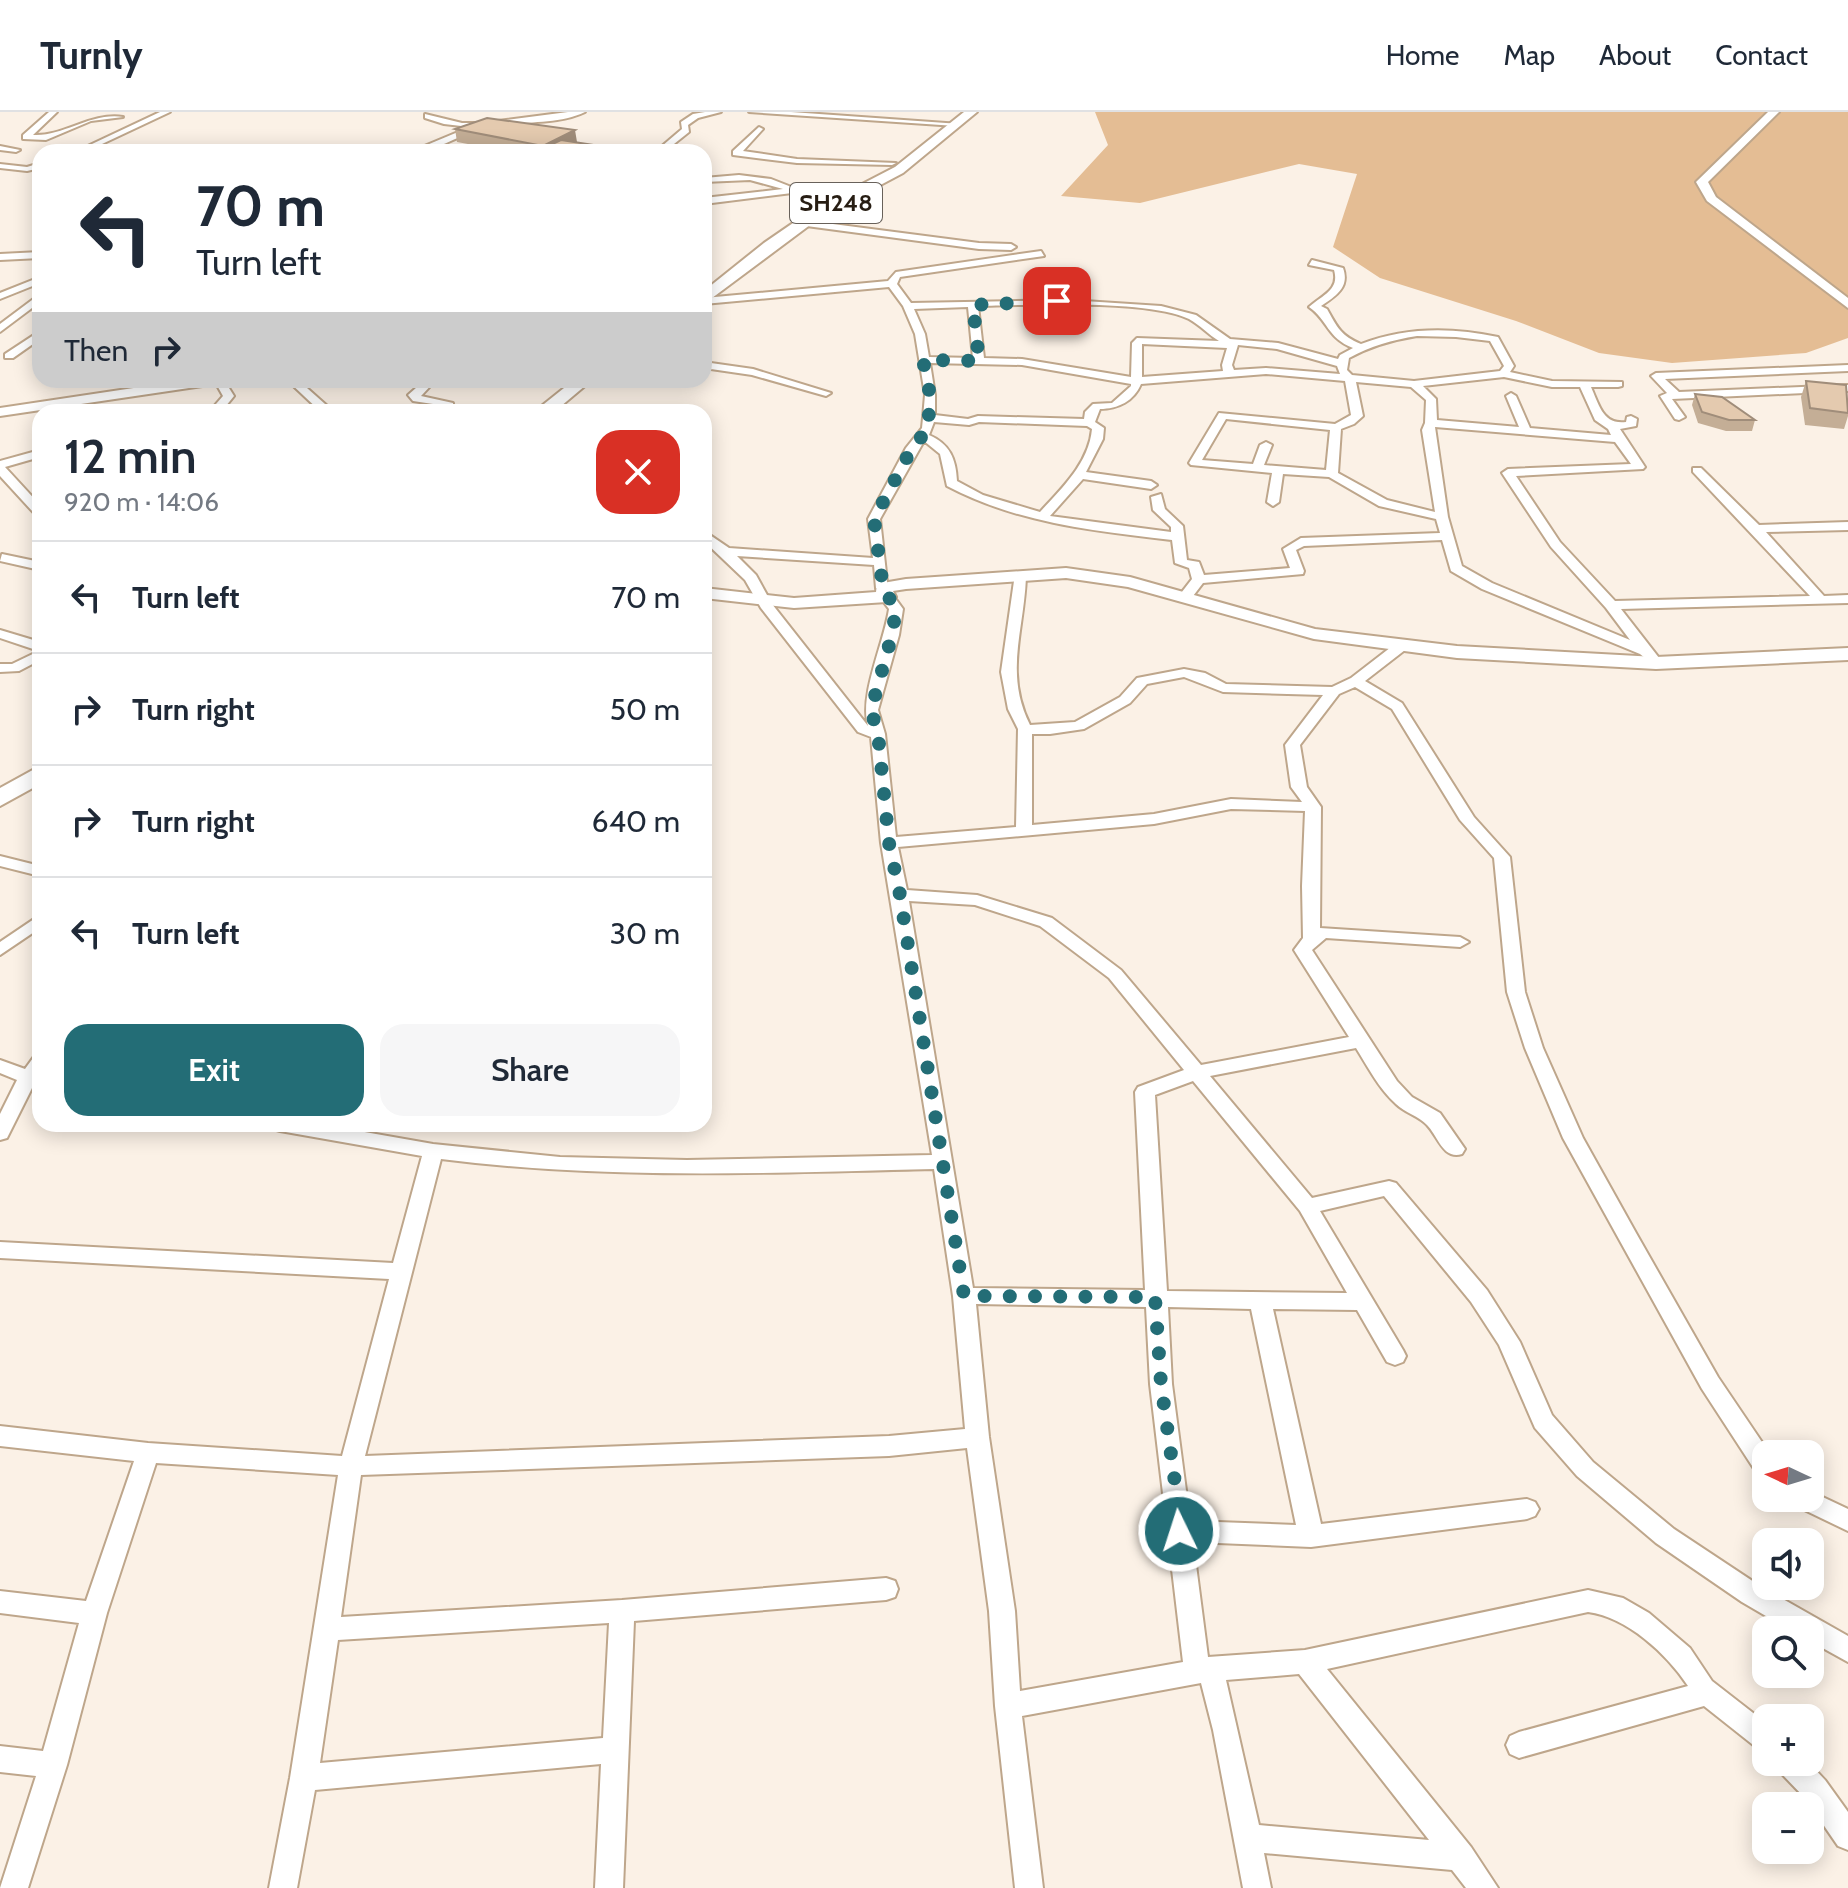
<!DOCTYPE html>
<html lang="en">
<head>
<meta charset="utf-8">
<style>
  body { margin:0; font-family:Cabin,sans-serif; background:#f6f6f7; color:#1f2937; height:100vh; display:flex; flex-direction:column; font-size:30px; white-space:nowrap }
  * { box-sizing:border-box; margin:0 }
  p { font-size:26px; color:#747a83 }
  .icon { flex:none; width:44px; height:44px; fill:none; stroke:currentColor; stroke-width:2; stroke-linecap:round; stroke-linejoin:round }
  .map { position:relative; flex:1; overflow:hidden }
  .side { position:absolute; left:32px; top:292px; width:680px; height:728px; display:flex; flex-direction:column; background:#fff; border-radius:24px; box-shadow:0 4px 20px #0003 }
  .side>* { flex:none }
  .top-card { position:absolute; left:32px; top:32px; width:680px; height:244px; border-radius:24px; box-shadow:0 4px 20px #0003; background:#fff; color:#1f2937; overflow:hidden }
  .needle { width:52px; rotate:274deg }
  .controls { position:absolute; left:1752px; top:1328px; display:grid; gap:16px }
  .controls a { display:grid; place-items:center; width:72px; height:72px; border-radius:16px; background:#fff; box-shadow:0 4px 20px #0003; font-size:40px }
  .pin { position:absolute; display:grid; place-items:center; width:68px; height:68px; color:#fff; margin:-34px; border-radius:16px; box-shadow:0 4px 12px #0006 }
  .me { position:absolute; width:88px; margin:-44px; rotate:356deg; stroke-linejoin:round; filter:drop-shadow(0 0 6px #0008) }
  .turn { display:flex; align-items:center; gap:28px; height:168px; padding:0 32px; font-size:36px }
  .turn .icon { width:104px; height:104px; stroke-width:2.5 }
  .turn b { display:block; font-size:56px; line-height:68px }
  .then { display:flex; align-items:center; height:76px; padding:0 32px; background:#0003; gap:16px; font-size:30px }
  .round { display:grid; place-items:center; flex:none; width:84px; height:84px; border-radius:24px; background:#f6f6f7 }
  .summary { display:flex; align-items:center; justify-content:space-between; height:136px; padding:0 32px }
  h1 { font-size:48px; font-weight:600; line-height:60px }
  .button { display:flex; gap:16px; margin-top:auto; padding:16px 32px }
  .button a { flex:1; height:92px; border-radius:24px; background:#236d76; color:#fff; font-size:32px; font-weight:600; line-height:92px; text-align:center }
  .button a+a { background:#f6f6f7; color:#1f2937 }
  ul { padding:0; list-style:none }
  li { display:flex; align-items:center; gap:24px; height:112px; padding:0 32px; border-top:2px solid #e0e1e3 }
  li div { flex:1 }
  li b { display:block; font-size:30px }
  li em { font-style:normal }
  header { display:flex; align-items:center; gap:48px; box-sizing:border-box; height:112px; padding:0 40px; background:#fff; border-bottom:2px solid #e0e1e3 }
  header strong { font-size:38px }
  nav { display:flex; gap:44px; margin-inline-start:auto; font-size:28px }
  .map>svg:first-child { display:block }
  .green { fill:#e4bd94 }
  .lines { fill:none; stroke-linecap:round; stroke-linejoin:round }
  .street-casing { stroke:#bea68b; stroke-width:4 }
  .secondary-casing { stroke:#bea68b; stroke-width:4 }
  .primary-casing { stroke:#bea68b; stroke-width:4 }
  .street { fill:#fff; fill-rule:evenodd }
  .secondary { fill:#fff; fill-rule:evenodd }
  .primary { fill:#fff; fill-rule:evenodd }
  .wall { fill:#c4ae96 }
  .shaded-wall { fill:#a08d7a }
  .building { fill:#e4caaf; stroke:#a08d7a; stroke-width:2 }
  .route { stroke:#236d76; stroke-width:14; stroke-dasharray:0 25.2 }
  .labels { text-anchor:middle; stroke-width:7; stroke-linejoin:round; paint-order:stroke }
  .shield { fill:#fff; stroke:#68615a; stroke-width:2 }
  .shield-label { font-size:24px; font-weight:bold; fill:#271d13 }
</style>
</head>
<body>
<header>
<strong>Turnly</strong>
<nav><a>Home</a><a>Map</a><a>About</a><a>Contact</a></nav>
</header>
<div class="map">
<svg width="1848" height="1776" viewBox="0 0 1848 1776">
  <rect width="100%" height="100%" fill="#fbf1e6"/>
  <!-- green -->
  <path class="green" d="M1095,0H1848V226L1806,241L1672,251L1599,241L1516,209L1380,166L1333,135L1357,62L1299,52L1140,91L1061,84L1108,33Z"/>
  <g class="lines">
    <defs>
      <path id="street" d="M49,0H57L33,23C63,25 91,0 123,5L91,9L46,28L23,27V23Z
        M160,0H170L85,40H75Z
        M568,0H585C554,15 513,7 481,17C457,24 435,40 410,40L470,15L444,12L425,6V2L462,11H482Z
        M705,0H721L698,6L688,13L689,20L664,40H655L682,17L681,10L693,2Z
        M749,0H791L960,12L956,14Z
        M759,15L763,17L743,39L797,47L896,51L892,53L797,51L733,43V39Z
        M0,34L20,38L16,40L0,38Z
        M40,51V56L27,59L0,56V52L27,55Z
        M739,63L771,67L794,76L847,87L843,90L792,81L704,92V86L783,77L750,68L704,70V66Z
        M802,108L979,131L1011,132L1016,135L1011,138L979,137L799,113Z
        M1041,139L1044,144L900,165L897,172L911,191L1069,188L1161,194L1196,203L1230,227L1278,231L1338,247L1340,243L1353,236C1327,226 1328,208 1309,195C1322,183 1340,178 1334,158L1309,153L1312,148L1343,156C1350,175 1336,184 1321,194L1327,197C1337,215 1341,224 1361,232C1405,215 1452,215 1498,225L1514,254L1510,260L1552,269L1622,270V274L1618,275H1591C1599,293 1603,313 1626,310L1627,305L1631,304L1637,307L1636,314L1620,317L1645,355L1643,357L1516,364L1560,430L1615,489L1810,484L1693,360V356H1701L1759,413L1848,410V418L1766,420L1824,484L1848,483V491L1621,497L1663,551L1656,555L1640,542L1482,477L1451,459L1442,428L1304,434L1296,438L1304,459L1303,462L1203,471L1190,488H1180L1178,485L1192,467L1189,456L1175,451L1172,428C1094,419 1017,411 947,374L940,342L924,329L880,407L888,479L876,476L874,453L737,444L756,463L772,492L868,614C859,583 884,531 889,497L880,485L882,482H892L903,497L899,523L878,598L885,622L896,725L1016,715L1018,617L1008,597L1001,560L1015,462L1026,465C1024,519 1004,561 1030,613L1075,610L1120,585L1137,566L1184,557L1205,561L1226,572L1332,575L1351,566L1395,532H1405V538L1365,569L1402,591L1474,705L1510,745L1525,880L1543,936L1583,1026L1636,1121L1718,1265L1770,1342H1766V1366L1758,1363L1702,1277L1563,1026L1525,936L1507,880L1494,746L1460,708L1392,597L1355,575L1339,582L1300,633L1307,675L1321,695L1320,816L1460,825L1469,830L1460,835L1326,826L1312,838L1397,969L1412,985L1440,1001L1465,1037L1462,1042C1443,1048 1438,1024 1427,1013C1419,1004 1405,1001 1396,992C1379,977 1368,955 1356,936L1210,964L1312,1086L1389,1069L1396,1071L1487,1178L1520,1230L1552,1303L1593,1350L1674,1417L1760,1474L1848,1524V1550L1810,1529V1518H1790L1742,1490L1656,1431L1577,1364L1535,1316L1499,1233L1471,1190L1384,1084L1320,1099L1403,1238L1406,1244L1403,1250L1395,1253L1387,1250L1357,1198L1273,1197L1321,1412L1527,1387L1535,1390L1539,1397L1535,1404L1527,1407L1311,1435L1193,1430L1208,1545L1305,1538L1588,1478L1623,1486L1649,1501L1690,1536L1712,1569L1766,1611V1640L1757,1636L1704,1594L1519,1646L1510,1642L1506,1633L1510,1624L1519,1620L1688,1574C1667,1542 1627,1505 1588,1500L1327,1557L1471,1735L1498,1776H1466L1452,1758L1264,1741L1271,1776H1243L1213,1618L1201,1571L1022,1604L1043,1776H1015L995,1594L989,1499L967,1336L889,1344L361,1363L341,1505L622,1488L886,1466L895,1469L898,1477L895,1485L886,1488L634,1509L623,1776H595L601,1652L315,1678L297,1776H269L290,1666L338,1363L156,1351L107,1501L67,1653L28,1776H0L36,1664L0,1660V1634L43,1639L79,1511L0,1501V1479L86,1489L134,1349L0,1334V1314L148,1331L342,1344L389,1167L0,1146V1130L393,1151L422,1044L280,1019L273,1017L270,1012H319L433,1032L560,1045L687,1048L932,1043L881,731L871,625L858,620L761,496L745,468L704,429V419L729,436L873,446L868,407L906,336L922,316L923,306L925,283L915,222L903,194L889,175L704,192V186L888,169L896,160ZM978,194C1026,193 1148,187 1189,207C1200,213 1209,223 1219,229L1137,226L1132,231L1131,265L1022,247L984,246ZM968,195L973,246L929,245L925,222L914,197ZM1417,224L1456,225L1490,229L1504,254L1500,259L1414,269L1352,263L1347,258L1349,246C1371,234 1392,228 1417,224ZM1142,232L1227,236L1222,253L1223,259L1142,265ZM1238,233L1277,237L1337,254L1340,262L1266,256L1234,258L1232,253ZM930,251L1022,253L1131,272V274L1112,291L1093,292L1085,300L1084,307L978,304L968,307L935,303V283ZM1266,262L1345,269L1351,303L1335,312L1219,301L1189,351L1191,353L1272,361L1267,390L1273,394L1279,390L1283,362L1329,365L1379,394L1436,407L1440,421L1301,426L1283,437L1290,456L1204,463L1199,450L1187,448L1183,414L1165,397L1161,382L1151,385L1153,398L1171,415V420L1050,404L1083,367L1151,377L1157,373L1151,369L1086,360L1103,327L1104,316L1095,310L1100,297C1118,297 1134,289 1141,272ZM1504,265L1552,275H1580L1595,308L1608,317L1611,323L1530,316L1516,284L1511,281L1506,284L1519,315L1437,308L1436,287L1423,274ZM1356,270L1411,275L1426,288L1425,311L1422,318L1435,400L1387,388L1338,361L1341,317L1354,312L1363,304ZM1226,307L1330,318L1326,358L1264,353L1272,333L1266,330L1260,333L1253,352L1202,348ZM934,310L969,313L979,310L1087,314L1092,317C1089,351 1061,377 1040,400L983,383L957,369C956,347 950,332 929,323ZM1435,315L1615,330L1631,352L1508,357L1502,361L1551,435L1606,496L1630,528L1492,471L1462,454L1448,405ZM1184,565L1223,580L1323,583L1285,633L1291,675L1302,690L1231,687L1154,702L1032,713V622H1050L1084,617L1130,591L1147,572ZM1231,697L1305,699L1302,774L1303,826L1294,838L1349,925L1201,953L1121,858L1052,806L977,783L907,778L898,735L1154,712ZM909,789L975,793L1040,814L1109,866L1184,958L1138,975L1135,980L1145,1178L973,1176ZM1193,969L1300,1099L1347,1181L1167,1179L1155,983ZM441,1047C605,1068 769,1061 934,1057L953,1184L965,1317L889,1324L365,1344ZM976,1192L1146,1195L1150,1272L1183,1550L1020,1579L1015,1499L989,1325ZM1168,1195L1251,1197L1296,1413L1190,1409L1172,1272ZM609,1511L603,1626L320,1651L338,1528ZM1299,1562L1429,1728L1259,1713L1226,1568Z
        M40,140V146L0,148V142Z
        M40,165V171L0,187V181Z
        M40,182V190L0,220V212Z
        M40,219V227L13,246H5V242Z
        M704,250L753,257L831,281L826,284L752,263L704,256Z
        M1848,253V259L1665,267L1679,280L1848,273V279L1672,287L1685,305L1679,308L1675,307L1660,284L1667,281L1651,264L1656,261Z
        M214,268H224L234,284L221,300H209L223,284Z
        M287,268H298L334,300H321Z
        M425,268H436L421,284L453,291V295L413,289L408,283Z
        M40,338V345L5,355L40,393V400H33L0,364V349Z
        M2,442L40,450V458L0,449Z
        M0,518L40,530V548L19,559L0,560V552H12L39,539L0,526Z
        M0,744L40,754V764L0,754Z
        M40,803V816L0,843V830Z
        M40,944V975L33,974L7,1026L0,1028V1002L17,968L0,961V948L25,957L33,946Z
        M1810,1379L1848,1397V1419L1794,1393L1790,1386H1810Z
        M1775,1650H1808L1825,1668L1848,1700V1738L1838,1734L1805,1686L1779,1659Z"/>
      <path id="secondary" d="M1768,0H1779L1708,70L1716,85L1848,186V196L1707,89L1696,70Z
        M187,268H223L216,272L0,304V296Z
        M1066,456L1130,465L1315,517L1457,534L1656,545L1848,536V548L1656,557L1457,546L1314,527L1128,475L1066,466L906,477L893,479L896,485L887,490L794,496L704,486V476L794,486L876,480L877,472L906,467Z"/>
      <path id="primary" d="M964,0H977L903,61L822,104L704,192V179L764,131L812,98L895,55Z
        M574,268H592L554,300H534Z
        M40,654V672L0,694V676Z"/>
    </defs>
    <!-- street casing -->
    <use href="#street" class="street-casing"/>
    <!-- secondary casing -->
    <use href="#secondary" class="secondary-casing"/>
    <!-- primary casing -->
    <use href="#primary" class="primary-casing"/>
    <!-- street -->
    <use href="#street" class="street"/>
    <!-- secondary -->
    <use href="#secondary" class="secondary"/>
    <!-- primary -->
    <use href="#primary" class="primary"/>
  </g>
  <!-- wall -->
  <path class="wall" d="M455,17L576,31L600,40H511L457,30Z
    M1806,269L1848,292V304L1844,317L1805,313L1801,285Z
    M1695,282L1755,308L1752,319H1726L1698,311L1692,293Z"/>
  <!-- shaded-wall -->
  <path class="shaded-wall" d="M575,18L577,30L544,40L543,34Z
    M600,34V40H587Z"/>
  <!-- building -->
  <path class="building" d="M487,6L575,18L543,34L455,17Z
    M561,28L600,34L587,40H535Z
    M1806,269L1846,273L1848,301L1810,296Z
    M1695,282L1722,285L1755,308H1729L1702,300Z"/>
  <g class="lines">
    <!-- route -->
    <path class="route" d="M1057,189L973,193L979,249L923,248L930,283L928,317L912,336L874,407L883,476L896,497L892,523L871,598L878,622L889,731L900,783L964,1184L1155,1185L1161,1272L1179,1399V1419"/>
  </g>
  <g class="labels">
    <!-- shield labels -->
    <rect class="shield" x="790" y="71" width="92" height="40" rx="6"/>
    <g class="shield-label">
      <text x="836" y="99">SH248</text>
    </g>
  </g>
</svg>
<div class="controls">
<a><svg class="needle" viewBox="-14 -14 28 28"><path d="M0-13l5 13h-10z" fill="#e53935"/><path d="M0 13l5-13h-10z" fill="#747a83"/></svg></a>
<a><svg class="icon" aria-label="sound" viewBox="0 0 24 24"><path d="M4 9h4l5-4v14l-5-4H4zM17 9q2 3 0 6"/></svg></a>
<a><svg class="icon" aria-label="search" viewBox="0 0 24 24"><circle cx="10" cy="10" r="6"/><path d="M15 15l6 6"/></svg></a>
<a>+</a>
<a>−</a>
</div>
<div class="pin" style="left:1057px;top:189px;background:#d93025"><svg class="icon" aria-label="arrive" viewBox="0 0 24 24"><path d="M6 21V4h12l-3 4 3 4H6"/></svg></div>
<svg class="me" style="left:1179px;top:1419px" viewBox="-20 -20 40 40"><circle r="17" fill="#236d76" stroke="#fff" stroke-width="3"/><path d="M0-11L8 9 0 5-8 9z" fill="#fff"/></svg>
<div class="top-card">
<div class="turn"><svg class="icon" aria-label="left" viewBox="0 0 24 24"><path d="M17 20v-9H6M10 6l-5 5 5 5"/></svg><div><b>70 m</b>Turn left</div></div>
<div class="then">Then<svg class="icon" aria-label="right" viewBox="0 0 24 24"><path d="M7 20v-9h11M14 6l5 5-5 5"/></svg></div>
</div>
<section class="side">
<div class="summary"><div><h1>12 min</h1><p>920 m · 14:06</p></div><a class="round" style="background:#d93025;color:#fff"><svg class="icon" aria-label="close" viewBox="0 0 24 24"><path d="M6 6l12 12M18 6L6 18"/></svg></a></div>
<ul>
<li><svg class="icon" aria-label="left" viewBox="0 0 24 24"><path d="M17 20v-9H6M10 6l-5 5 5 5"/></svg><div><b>Turn left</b></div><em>70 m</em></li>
<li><svg class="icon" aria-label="right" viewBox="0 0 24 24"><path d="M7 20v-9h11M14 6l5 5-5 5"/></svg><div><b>Turn right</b></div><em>50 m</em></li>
<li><svg class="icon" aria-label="right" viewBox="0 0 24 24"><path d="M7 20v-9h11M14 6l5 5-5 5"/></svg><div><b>Turn right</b></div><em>640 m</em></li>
<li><svg class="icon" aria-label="left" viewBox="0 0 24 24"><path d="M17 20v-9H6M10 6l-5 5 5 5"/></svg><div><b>Turn left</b></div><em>30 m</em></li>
</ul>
<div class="button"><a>Exit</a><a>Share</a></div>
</section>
</div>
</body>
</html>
